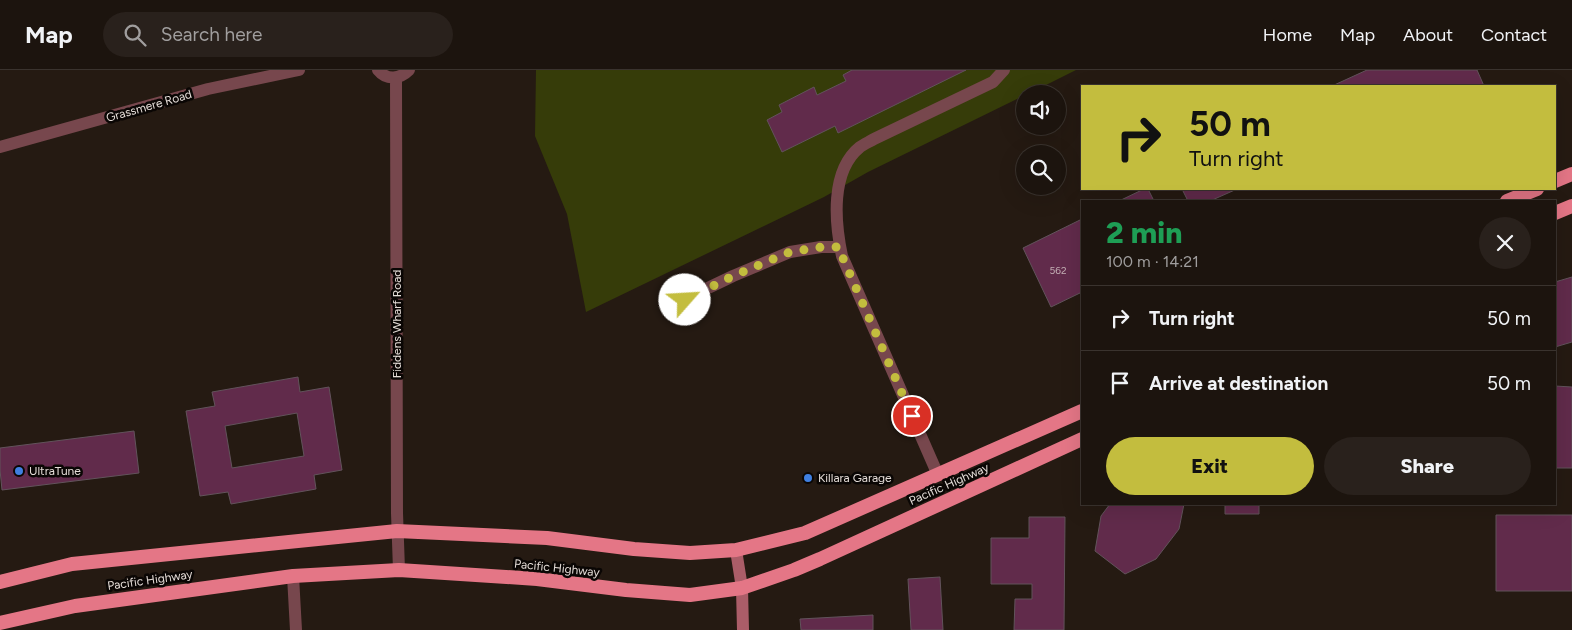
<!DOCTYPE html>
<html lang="en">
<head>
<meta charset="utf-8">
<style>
  body { margin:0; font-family:Figtree,sans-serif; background:#29211c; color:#f1f3f6; height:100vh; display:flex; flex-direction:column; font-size:19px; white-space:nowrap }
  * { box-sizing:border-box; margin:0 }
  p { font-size:16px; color:#a09e9e }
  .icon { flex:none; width:28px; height:28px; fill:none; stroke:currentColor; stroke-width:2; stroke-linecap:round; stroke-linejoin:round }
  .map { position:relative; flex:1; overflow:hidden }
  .details { position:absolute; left:1081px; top:130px; width:475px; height:305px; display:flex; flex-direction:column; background:#1c140e; border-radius:0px; box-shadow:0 5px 20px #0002,0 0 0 1px #3a332e }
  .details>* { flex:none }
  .top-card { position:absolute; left:1081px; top:15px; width:475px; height:105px; border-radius:0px; box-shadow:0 5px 20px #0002,0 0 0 1px #3a332e; background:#c3bd3e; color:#111; overflow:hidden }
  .tools { position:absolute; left:1016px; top:15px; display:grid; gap:10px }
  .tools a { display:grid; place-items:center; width:50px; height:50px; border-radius:50%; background:#1c140e; box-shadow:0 5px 20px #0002,0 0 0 1px #3a332e; font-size:25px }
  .pin { position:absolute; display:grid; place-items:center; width:42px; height:42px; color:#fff; margin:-21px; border:2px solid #fff; border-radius:50%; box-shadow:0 1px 5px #0007 }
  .me { position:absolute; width:55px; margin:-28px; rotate:64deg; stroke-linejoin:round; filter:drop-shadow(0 0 4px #0008) }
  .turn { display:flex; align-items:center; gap:18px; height:105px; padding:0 25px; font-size:22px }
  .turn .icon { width:65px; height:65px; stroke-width:2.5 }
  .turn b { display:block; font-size:35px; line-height:42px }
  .round { display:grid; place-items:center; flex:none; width:52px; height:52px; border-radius:26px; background:#29211c }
  .summary { display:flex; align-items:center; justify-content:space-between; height:85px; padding:0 25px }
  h1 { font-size:30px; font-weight:800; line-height:38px; color:#1e9e55 }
  .cta { display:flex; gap:10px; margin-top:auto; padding:10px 25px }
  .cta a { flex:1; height:58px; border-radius:30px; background:#c3bd3e; color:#111; font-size:20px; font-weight:800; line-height:58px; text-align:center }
  .cta a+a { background:#29211c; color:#f1f3f6 }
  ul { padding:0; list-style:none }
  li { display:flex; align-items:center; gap:15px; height:65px; padding:0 25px; border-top:1px solid #3a332e }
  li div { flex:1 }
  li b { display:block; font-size:19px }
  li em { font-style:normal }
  header { display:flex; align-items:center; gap:30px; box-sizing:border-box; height:70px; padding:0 25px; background:#1c140e; border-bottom:1px solid #3a332e }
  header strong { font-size:24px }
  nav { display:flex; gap:28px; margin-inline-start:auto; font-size:18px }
  .search { width:350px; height:45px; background:#29211c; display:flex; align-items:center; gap:12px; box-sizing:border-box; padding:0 18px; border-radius:28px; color:#a09e9e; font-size:19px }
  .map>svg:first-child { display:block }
  .green { fill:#363c09 }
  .building { fill:#612b4b; stroke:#62535b; fill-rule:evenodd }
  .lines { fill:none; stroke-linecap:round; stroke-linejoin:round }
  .service { stroke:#77474d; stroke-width:12 }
  .minor { stroke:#77474d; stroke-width:12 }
  .tertiary { stroke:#77474d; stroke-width:12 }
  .secondary { stroke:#ab5d68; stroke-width:12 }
  .trunk { stroke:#e47686; stroke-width:14 }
  .route { stroke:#c3bd3e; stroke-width:9; stroke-dasharray:0 16.2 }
  .shop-dot { fill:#3f7fe0; stroke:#0a0604; stroke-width:2 }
  .labels { text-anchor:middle; stroke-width:5; stroke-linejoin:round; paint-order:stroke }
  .number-label { font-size:10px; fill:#c4b0b5 }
  .street-label { font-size:12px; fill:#e5ddd8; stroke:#0a0604 }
  .poi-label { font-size:12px; fill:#e5ddd8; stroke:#0a0604; text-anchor:start }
</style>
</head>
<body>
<header>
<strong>Map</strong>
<div class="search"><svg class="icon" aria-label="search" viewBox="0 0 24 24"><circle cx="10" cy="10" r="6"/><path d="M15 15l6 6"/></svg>Search here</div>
<nav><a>Home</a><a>Map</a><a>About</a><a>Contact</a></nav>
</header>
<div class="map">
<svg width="1572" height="560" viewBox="0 0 1572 560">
  <rect width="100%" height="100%" fill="#251a12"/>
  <!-- green -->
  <path class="green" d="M536,0H1076L1028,24H1025V25L868,102L824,127L586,242L567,144L535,66Z"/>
  <!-- building -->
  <path class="building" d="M852,0H966L838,63L835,56L782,82L767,50L782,42L779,35L814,17L817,25L846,11L843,5Z
    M1367,0H1477L1484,16H1332Z
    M1144,119H1148L1154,131H1119Z
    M1182,119H1237L1210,131H1188Z
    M1082,149V222L1051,237L1023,178Z
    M1572,207V272L1555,277V212Z
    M298,307L300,322L329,317L342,400L314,405L316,419L231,434L228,422L200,426L186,341L215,336L212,322ZM297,343L304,386L232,398L225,356Z
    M1555,316L1572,317V398H1555Z
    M134,361L139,403L2,420L0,400V378Z
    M1110,434H1184L1179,459L1156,489L1125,504L1095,481L1101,446Z
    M1225,434H1259V444H1225Z
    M1496,445H1572V521H1496Z
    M1029,447H1065L1064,560H1014L1015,529H1032V514H991V468H1029Z
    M940,507L943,560H911L908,509Z
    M873,545V560H801L800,549Z"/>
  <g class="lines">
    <!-- service -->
    <path class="service" d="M685,229L733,206L790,182L821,177H840
      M938,405L842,186C835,153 830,101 860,77C864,74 869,72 874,69L993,12L1004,0"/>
    <!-- minor -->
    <path class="minor" d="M0,77L208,19L299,0
      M293,506L296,560"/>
    <!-- tertiary -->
    <path class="tertiary" d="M378,0C387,11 400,9 409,0
      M396,8L397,443L399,500"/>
    <!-- secondary -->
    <path class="secondary" d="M736,480L742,518L743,560"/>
    <!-- trunk -->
    <path class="trunk" d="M1555,111L1572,104
      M1507,131L1537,119
      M1555,143L1572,136
      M0,512L72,494L397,461L547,468L634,479L690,483L736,480L805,463L1082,341
      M0,553L75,536L293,506L399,500L537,509L626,520L690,525L742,518L794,500L820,489L1082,369"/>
  </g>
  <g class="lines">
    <!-- route -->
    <path class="route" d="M685,230L733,206L790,182L822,177H840L842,186L912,346"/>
  </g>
  <!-- markers -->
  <g class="shop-dot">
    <circle cx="19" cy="401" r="5"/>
    <circle cx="808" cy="408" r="5"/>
  </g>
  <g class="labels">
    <!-- number labels -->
    <g class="number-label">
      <text x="1058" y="204">562</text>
    </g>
    <!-- street labels -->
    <g class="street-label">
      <text transform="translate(149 36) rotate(-16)" y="4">Grassmere Road</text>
      <text transform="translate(397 254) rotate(-90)" y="4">Fiddens Wharf Road</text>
      <text transform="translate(949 414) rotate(-24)" y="4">Pacific Highway</text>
      <text transform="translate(557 498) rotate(6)" y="4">Pacific Highway</text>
      <text transform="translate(150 510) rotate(-8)" y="4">Pacific Highway</text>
    </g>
    <!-- poi labels -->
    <g class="poi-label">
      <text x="29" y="405">UltraTune</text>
      <text x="818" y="412">Killara Garage</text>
    </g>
  </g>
</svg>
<div class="tools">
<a><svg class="icon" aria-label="sound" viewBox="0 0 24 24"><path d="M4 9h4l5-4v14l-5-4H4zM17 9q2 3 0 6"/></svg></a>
<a><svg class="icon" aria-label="search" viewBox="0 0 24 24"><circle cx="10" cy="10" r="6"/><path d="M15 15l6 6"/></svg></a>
</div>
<div class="pin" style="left:912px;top:346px;background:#d93025"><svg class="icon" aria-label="arrive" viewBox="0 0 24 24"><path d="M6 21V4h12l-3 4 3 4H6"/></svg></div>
<svg class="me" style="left:685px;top:230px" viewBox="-20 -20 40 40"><circle r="19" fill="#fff"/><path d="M0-13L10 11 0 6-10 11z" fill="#c3bd3e"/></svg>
<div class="top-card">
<div class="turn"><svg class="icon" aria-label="right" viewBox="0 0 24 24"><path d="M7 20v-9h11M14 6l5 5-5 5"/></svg><div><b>50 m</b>Turn right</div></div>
</div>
<section class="details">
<div class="summary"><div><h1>2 min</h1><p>100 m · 14:21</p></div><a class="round"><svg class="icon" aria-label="close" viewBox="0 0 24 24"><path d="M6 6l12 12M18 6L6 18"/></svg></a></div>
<ul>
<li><svg class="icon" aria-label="right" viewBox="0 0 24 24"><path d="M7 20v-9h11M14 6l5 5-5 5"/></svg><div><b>Turn right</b></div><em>50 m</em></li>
<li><svg class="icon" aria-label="arrive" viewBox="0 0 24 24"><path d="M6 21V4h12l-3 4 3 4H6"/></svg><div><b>Arrive at destination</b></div><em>50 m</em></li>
</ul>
<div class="cta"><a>Exit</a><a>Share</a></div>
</section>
</div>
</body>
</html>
